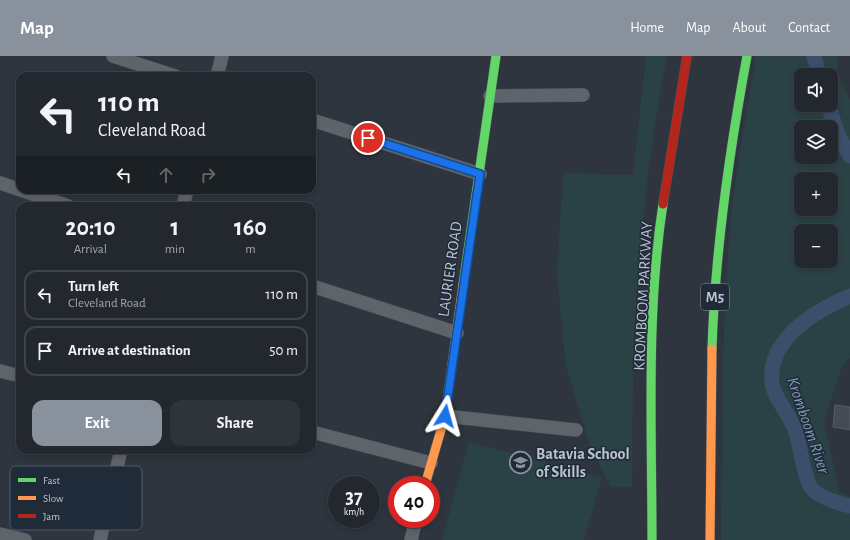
<!DOCTYPE html>
<html lang="en">
<head>
<meta charset="utf-8">
<style>
  body { margin:0; font-family:"Alegreya Sans",sans-serif; background:#2e343a; color:#f1f3f6; height:100vh; display:flex; flex-direction:column; font-size:15px; white-space:nowrap }
  * { box-sizing:border-box; margin:0 }
  p { font-size:13px; color:#a2a6aa }
  .icon { flex:none; width:22px; height:22px; fill:none; stroke:currentColor; stroke-width:2; stroke-linecap:round; stroke-linejoin:round }
  .map { position:relative; flex:1; overflow:hidden }
  .drawer { position:absolute; left:16px; top:146px; width:300px; height:252px; display:flex; flex-direction:column; background:#22282e; border-radius:12px; box-shadow:0 2px 6px #0003,0 0 0 1px #3f444a }
  .drawer>* { flex:none }
  .hud { position:absolute; left:16px; top:16px; width:300px; height:122px; border-radius:12px; box-shadow:0 2px 6px #0003,0 0 0 1px #3f444a; background:#22282e; color:#f1f3f6; overflow:hidden }
  .buttons { position:absolute; left:794px; top:12px; display:grid; gap:8px }
  .buttons a { display:grid; place-items:center; width:44px; height:44px; border-radius:8px; background:#22282e; box-shadow:0 2px 6px #0003,0 0 0 1px #3f444a; font-size:20px }
  .speed { position:absolute; left:328px; top:420px; display:flex; gap:8px; font-size:20px; font-weight:700; text-align:center }
  .speed>* { display:grid; place-content:center; width:52px; height:52px; border-radius:50%; background:#22282e; box-shadow:0 2px 6px #0003,0 0 0 1px #3f444a; line-height:1 }
  .speed small { font-size:10px; font-weight:400 }
  .speed .limit { border:6px solid #d22; background:#fff; color:#111 }
  .pin { position:absolute; display:grid; place-items:center; width:34px; height:34px; color:#fff; margin:-17px; border:2px solid #fff; border-radius:50%; box-shadow:0 1px 4px #0007 }
  .me { position:absolute; width:44px; margin:-22px; rotate:8deg; stroke-linejoin:round; filter:drop-shadow(0 0 3px #0008) }
  .turn { display:flex; align-items:center; gap:14px; height:84px; padding:0 16px; font-size:18px }
  .turn .icon { width:52px; height:52px; stroke-width:2.5 }
  .turn b { display:block; font-size:28px; line-height:34px }
  .lanes { display:flex; align-items:center; height:38px; padding:0 16px; background:#0003; justify-content:center; gap:20px; direction:ltr }
  .lanes .off { opacity:.35 }
  .eta { display:flex; justify-content:space-evenly; align-items:center; height:68px; text-align:center }
  .eta b { font-size:24px; font-weight:600; line-height:28px }
  .cta { display:flex; gap:8px; margin-top:auto; padding:8px 16px }
  .cta a { flex:1; height:46px; border-radius:12px; background:#88919c; color:#fff; font-size:16px; font-weight:600; line-height:46px; text-align:center }
  .cta a+a { background:#2e343a; color:#f1f3f6 }
  ul { padding:0; list-style:none }
  li { display:flex; align-items:center; gap:12px; height:50px; margin:0 8px 6px; padding:0 8px; border:2px solid #3f444a; border-radius:12px }
  li div { flex:1 }
  li b { display:block; font-size:15px }
  li em { font-style:normal }
  header { display:flex; align-items:center; gap:24px; box-sizing:border-box; height:56px; padding:0 20px; background:#88919c; color:#fff }
  header strong { font-size:19px }
  nav { display:flex; gap:22px; margin-inline-start:auto; font-size:14px }
  .map>svg:first-child { display:block }
  .green { fill:#2a4145; fill-rule:evenodd }
  .lines { fill:none; stroke-linecap:round; stroke-linejoin:round }
  .canal { stroke:#3c4f6a; stroke-width:15 }
  .building { fill:#454b53; stroke:#565c65 }
  .street-casing { stroke:#4d5158; stroke-width:14 }
  .fast-casing { stroke:#4d5158; stroke-width:10 }
  .slow-casing { stroke:#4d5158; stroke-width:10 }
  .jam-casing { stroke:#4d5158; stroke-width:10 }
  .street { stroke:#5f646b; stroke-width:13 }
  .fast { stroke:#63d668; stroke-width:9 }
  .slow { stroke:#ff974d; stroke-width:9 }
  .jam { stroke:#b3261e; stroke-width:9 }
  .route-casing { stroke:#114b97; stroke-width:10 }
  .route { stroke:#1a73e8; stroke-width:7 }
  .labels { text-anchor:middle; stroke-width:3; stroke-linejoin:round; paint-order:stroke }
  .shield { fill:#202b3a; stroke:#8b95a2; stroke-width:1 }
  .shield-label { font-size:15px; font-weight:bold; fill:#b9c2ce }
  .street-label { font-size:16px; fill:#b9c2ce; stroke:#202b3a }
  .poi-label { font-size:16px; font-weight:bold; fill:#b9c2ce; stroke:#202b3a; text-anchor:start }
  .water-label { font-size:17px; font-style:italic; fill:#8098b5; stroke:#202b3a }
  .key { fill:#202b3a; stroke:#4e5866; stroke-width:1 }
  .key-label { font-size:11px; fill:#b9c2ce }
</style>
</head>
<body>
<header>
<strong>Map</strong>
<nav><a>Home</a><a>Map</a><a>About</a><a>Contact</a></nav>
</header>
<div class="map">
<svg width="850" height="484" viewBox="0 0 850 484">
  <rect width="100%" height="100%" fill="#2e353e"/>
  <!-- green -->
  <path class="green" d="M646,0H667C651,83 641,167 636,252C632,311 633,371 632,431H610L587,381L565,306L557,217L563,117L633,119Z
    M756,0H837V14L850,44V302L843,308L824,365L839,435L850,441V484H721C722,380 721,276 730,173C735,115 747,57 756,0ZM801,19H831V49H801ZM801,71H831V101H801ZM801,123H831V153H801ZM801,175H831V205H801Z
    M469,386L602,422L584,484H442Z"/>
  <g class="lines">
    <!-- canal -->
    <path class="canal" d="M814,0L819,19
      M828,49L839,81L850,100
      M850,240C815,255 767,283 772,327C774,342 790,359 795,374C801,392 802,413 810,430C816,441 838,447 850,450"/>
  </g>
  <!-- building -->
  <path class="building" d="M835,349L850,351V374L833,371Z"/>
  <g class="lines">
    <defs>
      <path id="street" d="M113,0L175,20
        M217,20L222,0
        M490,40L583,39
        M312,64L480,118
        M0,127L68,150
        M183,150L187,134
        M312,230L457,277
        M0,315L20,320
        M445,360L576,374
        M312,376L431,407
        M0,478L25,484
        M100,484L121,394
        M411,484L416,463"/>
      <path id="fast" d="M463,229L496,0
        M712,293C715,194 729,97 747,0
        M652,484C652,373 646,258 663,148"/>
      <path id="slow" d="M425,429L445,360L463,229
        M710,484L712,293"/>
      <path id="jam" d="M663,148L687,0"/>
    </defs>
    <!-- street casing -->
    <use href="#street" class="street-casing"/>
    <!-- fast casing -->
    <use href="#fast" class="fast-casing"/>
    <!-- slow casing -->
    <use href="#slow" class="slow-casing"/>
    <!-- jam casing -->
    <use href="#jam" class="jam-casing"/>
    <!-- street -->
    <use href="#street" class="street"/>
    <!-- fast -->
    <use href="#fast" class="fast"/>
    <!-- slow -->
    <use href="#slow" class="slow"/>
    <!-- jam -->
    <use href="#jam" class="jam"/>
  </g>
  <g class="lines">
    <defs>
      <path id="route" d="M368,82L480,118L445,360"/>
    </defs>
    <!-- route casing -->
    <use href="#route" class="route-casing"/>
    <!-- route -->
    <use href="#route" class="route"/>
  </g>
  <!-- icons -->
  <defs>
    <symbol id="school-ring" viewBox="-11 -11 22 22"><circle r="9.5" fill="#202b3a" stroke="#88919c" stroke-width="1.5"/><path d="M0-5L7-2L0 1L-7-2ZM-4 1L0 2.5L4 1V4Q0 6-4 4Z" fill="#88919c"/></symbol>
  </defs>
  <g fill-rule="evenodd">
    <use href="#school-ring" x="508" y="394" width="25" height="25"/>
  </g>
  <g class="labels">
    <!-- shield labels -->
    <rect class="shield" x="701" y="228" width="28" height="26" rx="3"/>
    <g class="shield-label">
      <text x="715" y="246">M5</text>
    </g>
    <!-- street labels -->
    <g class="street-label">
      <text transform="translate(449 213) rotate(-82)" y="6">LAURIER ROAD</text>
      <text transform="translate(642 240) rotate(-87)" y="6">KROMBOOM PARKWAY</text>
    </g>
    <!-- poi labels -->
    <g class="poi-label">
      <text x="536" y="403">Batavia School<tspan x="536" dy="18">of Skills</tspan></text>
    </g>
    <!-- water labels -->
    <g class="water-label">
      <text transform="translate(809 369) rotate(71)" y="6">Kromboom River</text>
    </g>
  </g>
  <!-- legend -->
  <rect x="10" y="410" width="132" height="64" rx="6" class="key"/>
  <rect x="18" y="422" width="18" height="4" fill="#63d668"/>
  <rect x="18" y="440" width="18" height="4" fill="#ff974d"/>
  <rect x="18" y="458" width="18" height="4" fill="#b3261e"/>
  <g class="key-label">
    <text x="43" y="428">Fast</text>
    <text x="43" y="446">Slow</text>
    <text x="43" y="464">Jam</text>
  </g>
</svg>
<div class="buttons">
<a><svg class="icon" aria-label="sound" viewBox="0 0 24 24"><path d="M4 9h4l5-4v14l-5-4H4zM17 9q2 3 0 6"/></svg></a>
<a><svg class="icon" aria-label="layers" viewBox="0 0 24 24"><path d="M12 4l9 5-9 5-9-5zM3 14l9 5 9-5"/></svg></a>
<a>+</a>
<a>−</a>
</div>
<div class="speed"><div>37<small>km/h</small></div><div class="limit">40</div></div>
<div class="pin" style="left:368px;top:82px;background:#d93025"><svg class="icon" aria-label="arrive" viewBox="0 0 24 24"><path d="M6 21V4h12l-3 4 3 4H6"/></svg></div>
<svg class="me" style="left:445px;top:360px" viewBox="-20 -20 40 40"><path d="M0-17L14 15 0 8-14 15z" fill="#1a73e8" stroke="#fff" stroke-width="4"/></svg>
<div class="hud">
<div class="turn"><svg class="icon" aria-label="left" viewBox="0 0 24 24"><path d="M17 20v-9H6M10 6l-5 5 5 5"/></svg><div><b>110 m</b>Cleveland Road</div></div>
<div class="lanes"><svg class="icon" aria-label="left" viewBox="0 0 24 24"><path d="M17 20v-9H6M10 6l-5 5 5 5"/></svg><svg class="icon off" aria-label="ahead" viewBox="0 0 24 24"><path d="M12 20V5M6 11l6-6 6 6"/></svg><svg class="icon off" aria-label="right" viewBox="0 0 24 24"><path d="M7 20v-9h11M14 6l5 5-5 5"/></svg></div>
</div>
<section class="drawer">
<div class="eta">
<div><b>20:10</b><p>Arrival</p></div>
<div><b>1</b><p>min</p></div>
<div><b>160</b><p>m</p></div>
</div>
<ul>
<li><svg class="icon" aria-label="left" viewBox="0 0 24 24"><path d="M17 20v-9H6M10 6l-5 5 5 5"/></svg><div><b>Turn left</b><p>Cleveland Road</p></div><em>110 m</em></li>
<li><svg class="icon" aria-label="arrive" viewBox="0 0 24 24"><path d="M6 21V4h12l-3 4 3 4H6"/></svg><div><b>Arrive at destination</b></div><em>50 m</em></li>
</ul>
<div class="cta"><a>Exit</a><a>Share</a></div>
</section>
</div>
</body>
</html>
